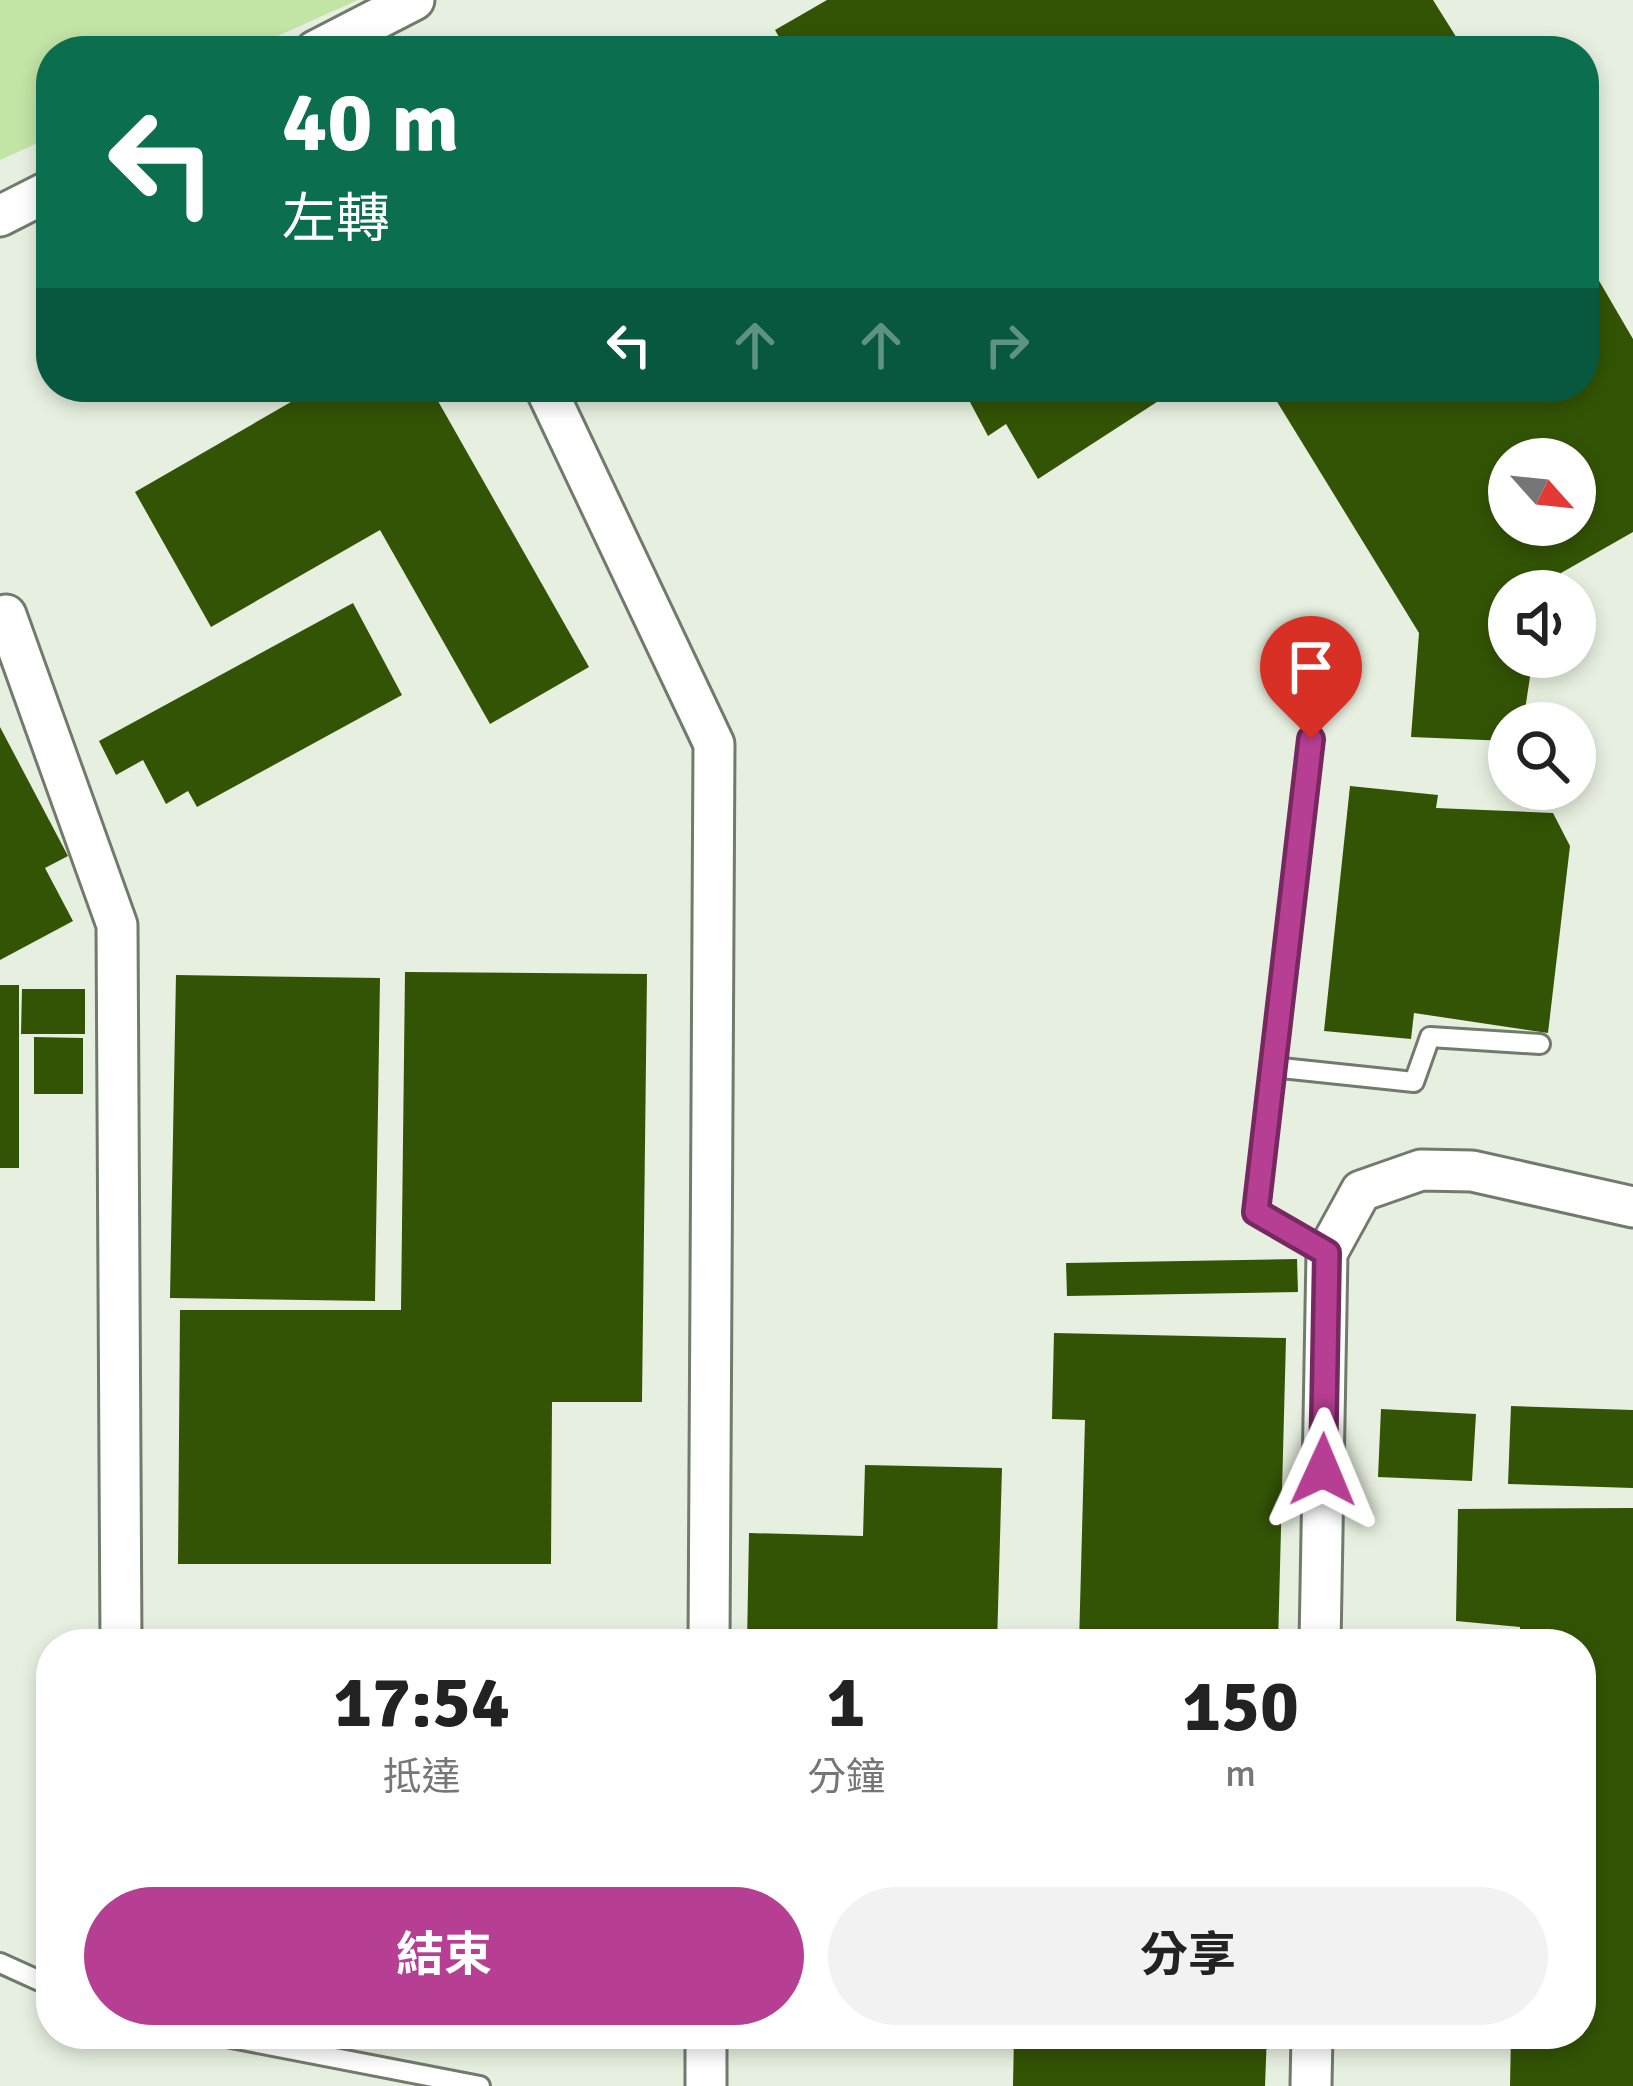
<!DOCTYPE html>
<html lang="zh-TW">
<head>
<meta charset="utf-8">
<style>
  body { margin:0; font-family:Signika,"Noto Sans TC",sans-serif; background:#f2f2f2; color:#222; height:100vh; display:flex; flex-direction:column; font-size:45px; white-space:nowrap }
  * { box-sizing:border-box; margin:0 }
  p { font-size:39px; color:#767676 }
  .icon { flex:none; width:66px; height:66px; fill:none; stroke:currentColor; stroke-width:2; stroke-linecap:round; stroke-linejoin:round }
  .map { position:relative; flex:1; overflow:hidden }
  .sheet { position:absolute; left:36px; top:1629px; width:1560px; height:420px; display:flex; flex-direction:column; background:#fff; border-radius:48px; box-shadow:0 6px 18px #0003 }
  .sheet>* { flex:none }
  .hud { position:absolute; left:36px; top:36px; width:1563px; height:366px; border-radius:48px; box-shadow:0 6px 18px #0003; background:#0b6e4f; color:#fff; overflow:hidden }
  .needle { width:78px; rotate:117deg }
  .controls { position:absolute; left:1488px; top:438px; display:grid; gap:24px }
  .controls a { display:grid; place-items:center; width:108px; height:108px; border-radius:50%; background:#fff; box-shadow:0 6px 18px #0003; font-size:60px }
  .pin { position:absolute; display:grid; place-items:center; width:102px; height:102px; color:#fff; margin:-123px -51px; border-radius:50% 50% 50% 0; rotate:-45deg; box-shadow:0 0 12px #0007 }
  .pin .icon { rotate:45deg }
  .me { position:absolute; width:132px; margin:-66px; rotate:1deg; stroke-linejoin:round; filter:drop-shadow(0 0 9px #0008) }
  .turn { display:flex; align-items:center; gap:42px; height:252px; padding:0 48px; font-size:54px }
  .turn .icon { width:156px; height:156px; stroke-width:2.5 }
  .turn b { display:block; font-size:84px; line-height:102px }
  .lanes { display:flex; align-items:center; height:114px; padding:0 48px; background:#0003; justify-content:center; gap:60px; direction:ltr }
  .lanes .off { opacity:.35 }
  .eta { display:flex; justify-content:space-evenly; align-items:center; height:204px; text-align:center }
  .eta b { font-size:72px; font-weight:700; line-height:84px }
  .button { display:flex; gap:24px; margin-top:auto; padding:24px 48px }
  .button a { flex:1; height:138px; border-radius:72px; background:#b63e93; color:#fff; font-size:48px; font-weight:700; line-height:138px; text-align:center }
  .button a+a { background:#f2f2f2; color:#222 }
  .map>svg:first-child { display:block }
  .green { fill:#c2e4a5 }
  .building { fill:#335405; fill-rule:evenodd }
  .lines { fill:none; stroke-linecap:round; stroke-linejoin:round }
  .service-casing { stroke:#727a6c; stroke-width:24 }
  .minor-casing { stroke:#727a6c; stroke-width:45 }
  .service { stroke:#fff; stroke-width:18 }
  .minor { stroke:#fff; stroke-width:39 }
  .route-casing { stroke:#762860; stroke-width:30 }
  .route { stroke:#b63e93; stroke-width:21 }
</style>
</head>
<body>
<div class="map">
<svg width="1633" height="2086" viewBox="0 0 1633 2086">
  <rect width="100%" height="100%" fill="#e7f0e0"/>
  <!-- green -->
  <path class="green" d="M0,0H358L244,51H51V137L0,160Z"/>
  <!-- building -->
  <path class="building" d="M827,0H1433L1465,51H787L775,30Z
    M1584,255L1633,339V532L1561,573L1555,591H1509V657H1533L1523,723H1509V741L1411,737L1419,633L1268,387H1584ZM1509,459H1575V525H1509Z
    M317,387H430L589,667L490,724L380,530L211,627L135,492Z
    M962,387H1180L1038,479L1006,424L988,436Z
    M353,603L402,695L197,807L188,791L166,804L143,760L116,775L99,741Z
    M0,727L68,856L45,868L73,921L0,960Z
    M1350,786L1438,795L1436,808L1553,813L1570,846L1548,1033L1414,1013L1411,1039L1324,1031Z
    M405,972L647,974L642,1402H552L551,1564H178L180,1310H401Z
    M176,975L380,978L375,1301L170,1298Z
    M0,985H19V1168H0Z
    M22,989H85V1034H21Z
    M34,1037L83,1038V1094H34Z
    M1297,1259L1298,1292L1067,1296L1066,1263Z
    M1054,1333L1286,1338L1278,1644H1079L1085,1420L1052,1419Z
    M1511,1406L1633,1410V1488L1508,1484Z
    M1381,1409L1476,1414L1472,1481L1378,1477Z
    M865,1465L1002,1468L997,1644H747L749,1533L863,1536Z
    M1633,1508V2086H1510L1511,2034H1581V1644H1520V1627L1456,1621L1458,1509Z
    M1014,2034H1267L1265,2086H1013Z"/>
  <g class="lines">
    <defs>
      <path id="service" d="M1311,738L1256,1212L1327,1253
        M1272,1067L1414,1082L1430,1037L1540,1044
        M0,1963L51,1986
        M211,2034L480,2086"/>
      <path id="minor" d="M315,51L414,0
        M0,216L51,190
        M545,387L714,744L709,1644
        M6,615L117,925L121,1644
        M1320,1644L1327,1253L1361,1191L1421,1170L1472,1171L1633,1207
        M706,2086V2034
        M1311,2086L1312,2034"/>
    </defs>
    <!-- service casing -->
    <use href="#service" class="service-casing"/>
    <!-- minor casing -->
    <use href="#minor" class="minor-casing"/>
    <!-- service -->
    <use href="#service" class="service"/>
    <!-- minor -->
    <use href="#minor" class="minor"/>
  </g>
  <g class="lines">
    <defs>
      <path id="route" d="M1311,739L1256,1212L1327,1253L1323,1470"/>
    </defs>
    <!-- route casing -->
    <use href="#route" class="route-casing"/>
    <!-- route -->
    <use href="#route" class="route"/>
  </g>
</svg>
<div class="controls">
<a><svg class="needle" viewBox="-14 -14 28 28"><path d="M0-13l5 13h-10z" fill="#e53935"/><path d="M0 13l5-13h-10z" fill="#767676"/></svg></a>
<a><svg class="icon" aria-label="sound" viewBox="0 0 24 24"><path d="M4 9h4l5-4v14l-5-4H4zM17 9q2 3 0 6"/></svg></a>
<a><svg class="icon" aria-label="search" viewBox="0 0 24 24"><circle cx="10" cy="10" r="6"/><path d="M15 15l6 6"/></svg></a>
</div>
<div class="pin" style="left:1311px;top:739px;background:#d93025"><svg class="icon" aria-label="arrive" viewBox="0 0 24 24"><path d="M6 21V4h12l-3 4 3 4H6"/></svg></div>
<svg class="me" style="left:1323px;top:1470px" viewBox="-20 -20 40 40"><path d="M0-17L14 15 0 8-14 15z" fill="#b63e93" stroke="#fff" stroke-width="4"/></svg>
<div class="hud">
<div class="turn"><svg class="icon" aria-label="left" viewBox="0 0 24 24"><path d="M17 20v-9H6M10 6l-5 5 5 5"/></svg><div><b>40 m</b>左轉</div></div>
<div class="lanes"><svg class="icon" aria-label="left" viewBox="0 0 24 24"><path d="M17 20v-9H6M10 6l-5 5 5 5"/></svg><svg class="icon off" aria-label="ahead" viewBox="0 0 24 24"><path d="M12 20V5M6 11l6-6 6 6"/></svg><svg class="icon off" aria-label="ahead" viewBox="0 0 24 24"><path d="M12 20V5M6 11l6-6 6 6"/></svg><svg class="icon off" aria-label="right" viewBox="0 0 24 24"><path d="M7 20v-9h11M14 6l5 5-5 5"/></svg></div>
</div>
<section class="sheet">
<div class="eta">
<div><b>17:54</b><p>抵達</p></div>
<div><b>1</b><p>分鐘</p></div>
<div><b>150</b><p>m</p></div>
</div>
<div class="button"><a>結束</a><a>分享</a></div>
</section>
</div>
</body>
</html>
